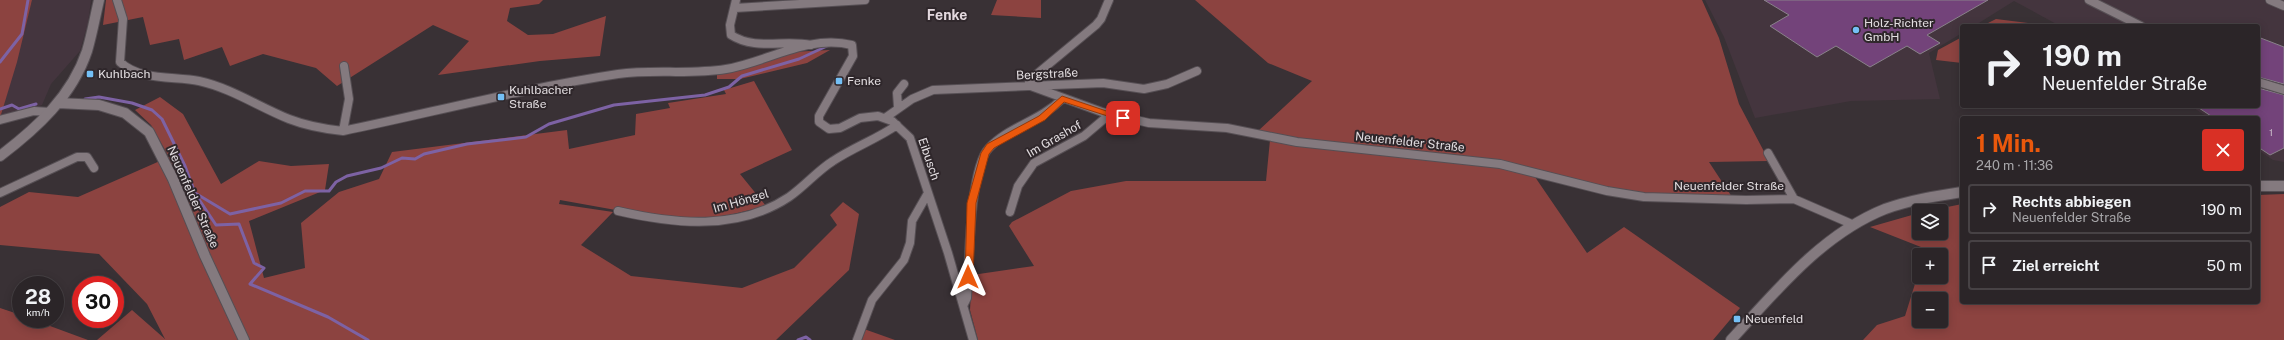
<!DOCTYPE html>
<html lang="de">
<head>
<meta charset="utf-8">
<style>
  body { margin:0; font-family:"Public Sans",sans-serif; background:#373134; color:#f1f3f6; height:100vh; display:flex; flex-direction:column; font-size:15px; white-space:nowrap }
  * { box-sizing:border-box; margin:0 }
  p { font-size:13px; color:#a6a5a8 }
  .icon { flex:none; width:22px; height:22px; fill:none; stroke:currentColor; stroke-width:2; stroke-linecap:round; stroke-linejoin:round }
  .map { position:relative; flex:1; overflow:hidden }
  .details { position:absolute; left:1960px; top:116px; width:300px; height:188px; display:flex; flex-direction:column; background:#2b2528; border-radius:4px; box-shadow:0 2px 10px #0003,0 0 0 1px #474245 }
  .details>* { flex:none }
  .banner { position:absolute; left:1960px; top:24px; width:300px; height:84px; border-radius:4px; box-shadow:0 2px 10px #0003,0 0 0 1px #474245; background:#2b2528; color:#f1f3f6; overflow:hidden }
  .tools { position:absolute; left:1912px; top:204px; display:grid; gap:8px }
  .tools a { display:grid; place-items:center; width:36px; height:36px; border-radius:4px; background:#2b2528; box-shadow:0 2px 10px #0003,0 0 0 1px #474245; font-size:20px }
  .speed { position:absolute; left:12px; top:276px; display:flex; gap:8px; font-size:20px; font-weight:700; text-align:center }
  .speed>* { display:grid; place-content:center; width:52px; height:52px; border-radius:50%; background:#2b2528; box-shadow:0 2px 10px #0003,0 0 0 1px #474245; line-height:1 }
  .speed small { font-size:10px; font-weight:400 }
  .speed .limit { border:6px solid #d22; background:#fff; color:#111 }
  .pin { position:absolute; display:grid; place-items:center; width:34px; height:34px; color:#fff; margin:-17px; border-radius:8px; box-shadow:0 2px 6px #0006 }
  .me { position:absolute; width:44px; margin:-22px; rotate:0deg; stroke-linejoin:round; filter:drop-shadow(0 0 3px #0008) }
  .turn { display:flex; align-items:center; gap:14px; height:84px; padding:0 16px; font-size:18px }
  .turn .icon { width:52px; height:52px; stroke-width:2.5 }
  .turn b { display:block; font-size:28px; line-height:34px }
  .round { display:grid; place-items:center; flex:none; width:42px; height:42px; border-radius:4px; background:#373134 }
  .headline { display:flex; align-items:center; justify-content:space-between; height:68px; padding:0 16px }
  h1 { font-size:24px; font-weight:700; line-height:30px; color:#ea580c }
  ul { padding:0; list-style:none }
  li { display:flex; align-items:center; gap:12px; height:50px; margin:0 8px 6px; padding:0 8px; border:2px solid #474245; border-radius:4px }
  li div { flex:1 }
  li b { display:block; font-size:15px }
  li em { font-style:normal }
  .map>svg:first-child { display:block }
  .built { fill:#44353e }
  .green { fill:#8c4340; fill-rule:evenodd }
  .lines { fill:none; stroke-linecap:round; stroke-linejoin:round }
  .stream { stroke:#7d62a4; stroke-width:3 }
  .building { fill:#73437a; stroke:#89828a }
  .minor-casing { stroke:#564f54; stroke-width:10 }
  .secondary-casing { stroke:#564f54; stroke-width:12 }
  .minor { stroke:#847a7f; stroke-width:8 }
  .secondary { stroke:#847a7f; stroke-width:10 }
  .route { fill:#ea580c; stroke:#983908 }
  .poi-dot { fill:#74c0f6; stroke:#2f272b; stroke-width:1.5 }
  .labels { text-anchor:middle; stroke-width:4; stroke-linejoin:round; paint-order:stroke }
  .number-label { font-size:10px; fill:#c6b6c6 }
  .poi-label { font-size:12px; fill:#e2dde0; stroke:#2f272b; text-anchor:start }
  .street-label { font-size:12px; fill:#e2dde0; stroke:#2f272b }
  .quarter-label { font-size:14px; font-weight:bold; fill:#e3d8de; stroke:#2f272b }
</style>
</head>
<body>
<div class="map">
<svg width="2284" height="340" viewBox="0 0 2284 340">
  <rect width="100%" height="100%" fill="#393135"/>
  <!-- built -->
  <path class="built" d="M32,0H91L88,23L80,51L51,84L42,105L0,119Z
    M1705,0H2284V162L2273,160L2258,150V118H2209L2191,106H2258V26H2060L2014,1L1974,26H1962V33L1929,53L1940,99L1851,101L1755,118L1724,37Z"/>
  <!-- green -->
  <path class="green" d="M0,0H32L17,62L0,118Z
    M106,0H543L539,4L510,8L507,21L528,35L553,34L606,16L600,56L540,61L438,75L469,41L433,25L337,86L316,68L263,54L230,66L222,47L184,60L179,39L150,45L143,17L103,25Z
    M997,0H1041V18L991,15Z
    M1195,0H1702L1719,38L1739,104L1769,161L1709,162L1732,197L1650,195L1604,188L1517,165L1301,141L1258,131L1312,81L1268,63Z
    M1996,19L2052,26H1982Z
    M1962,37V63L1936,60L1938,50Z
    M830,50L807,63L740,79H717V74L791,52Z
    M754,81L792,150L740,174L766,206L709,220L638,214L560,200L559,204L613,212L581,245L631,276L742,288L794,268L837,225L830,215L843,202L859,214L849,270L776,340H97L132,310L165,339L147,304L99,254L0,245V207L29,192L78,197L169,157L151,125L135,110L160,97L183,114L221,184L259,161L291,166L329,164L325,190L249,221L264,278L305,268L301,223L339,192L379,179L392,152L567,130L569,149L635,135L636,114L670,108L668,103L726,94L724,90Z
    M1270,140L1479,164L1533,174L1587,253L1624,227L1740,308L1713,340H978L970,310L972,275L1034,266L1009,226L1012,222L1071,191L1126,181H1266Z
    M2284,194V340H1863L1877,325L1905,316L1919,271V277H1941V255H1924L1926,249L1870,227L1919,213V233H1941V211H1928L1962,204V302H2258V195ZM1919,299H1941V321H1919Z
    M0,308L21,315V319H31L88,340H0Z
    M864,329L895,340H859Z"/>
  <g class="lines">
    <!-- stream -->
    <path class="stream" d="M0,62L22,34L28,0
      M85,99L99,97L132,103L152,110L162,119L185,166L195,193L230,214L281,203L305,191H329L336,182L347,176L381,168L402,158L415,159L424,154L467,144L526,137L549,124L614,105L705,95L729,87L742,76L799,59L827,46
      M0,109L12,105L19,109L36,104
      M196,195L216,225L239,224L254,263L264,268L250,284L328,317L368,340
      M798,340L806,337L810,340"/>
  </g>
  <!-- building -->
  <path class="building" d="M1764,0H1988L1927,35L1940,43L1920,54L1907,46L1870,67L1836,46L1817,57L1770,26L1789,15Z
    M2258,37L2284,47V84L2258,77Z
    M2258,88L2284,95V148L2270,155L2258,147V118H2214L2196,106H2258Z"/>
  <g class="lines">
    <defs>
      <path id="minor" d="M117,0L123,19L120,62C140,81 174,76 199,81C231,88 259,107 289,119C307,126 324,129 343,131C434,112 525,88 618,74C654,69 690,75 726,69C768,62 808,34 852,45L853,56L819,116V122L829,129L840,128L860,118L878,116L892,121L910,138L948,253L973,340
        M736,0L730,25L731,35C756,51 784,39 811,45
        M2089,0L2141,26
        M2270,0L2284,6
        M735,8L865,0
        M2258,82L2284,90
        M1028,85L1102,112L1149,123L1227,128L1297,142L1500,164L1607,191L1644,197L1746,200L1794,199L1854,225
        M1028,85L1032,78L1096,25L1101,19L1109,0
        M898,107L897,93L904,84
        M885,118L912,99L933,90L1103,83L1144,89L1167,84L1197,71
        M0,120L34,111L50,112
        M343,131L349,99L344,66
        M1768,153L1794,199
        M0,193L77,157H87L94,168
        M618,211C674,224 738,231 789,197C805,186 817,171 833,161C854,147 877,139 897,125
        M1010,212L1018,186L1034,163L1084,136L1110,114
        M964,304L967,298C969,268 969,168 989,148C1008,127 1040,121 1062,99
        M857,340L872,300L904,260L910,243L912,221L928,193"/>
      <path id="secondary" d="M58,103L99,105L125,113L149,132L173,179L205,256L244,340
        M0,156C37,128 72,96 87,51C92,34 95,17 99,0
        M2258,186H2284
        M1731,340C1775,292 1822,234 1885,209C1910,200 1936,196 1962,192"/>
    </defs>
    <!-- minor casing -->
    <use href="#minor" class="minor-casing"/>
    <!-- secondary casing -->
    <use href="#secondary" class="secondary-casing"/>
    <!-- minor -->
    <use href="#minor" class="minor"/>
    <!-- secondary -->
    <use href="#secondary" class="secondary"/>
  </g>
  <!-- route -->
  <path class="route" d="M1062,96L1127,118L1123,121L1064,102L1045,120L994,148L989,154L976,203L973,277L968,281L965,280L967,203L981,153L987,144L1039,116Z"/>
  <!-- markers -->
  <g class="poi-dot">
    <circle cx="1856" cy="30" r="4"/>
    <rect x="86" y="70" width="8" height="8" rx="2"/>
    <rect x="835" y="77" width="8" height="8" rx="2"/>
    <rect x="497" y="93" width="8" height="8" rx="2"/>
    <rect x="1733" y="315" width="8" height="8" rx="2"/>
  </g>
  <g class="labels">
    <!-- number labels -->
    <g class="number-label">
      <text x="2271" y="136">1</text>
    </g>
    <!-- poi labels -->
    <g class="poi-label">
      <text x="1864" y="27">Holz-Richter<tspan x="1864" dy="14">GmbH</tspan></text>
      <text x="98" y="78">Kuhlbach</text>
      <text x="847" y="85">Fenke</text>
      <text x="509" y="94">Kuhlbacher<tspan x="509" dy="14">Straße</tspan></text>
      <text x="1745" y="323">Neuenfeld</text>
    </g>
    <!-- street labels -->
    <g class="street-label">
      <text transform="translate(1047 74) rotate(-3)" y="4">Bergstraße</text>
      <text transform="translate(1054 139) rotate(-30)" y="4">Im Grashof</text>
      <text transform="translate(1410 142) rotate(6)" y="4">Neuenfelder Straße</text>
      <text transform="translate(929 159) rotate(71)" y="4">Eibusch</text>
      <text x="1729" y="190">Neuenfelder Straße</text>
      <text transform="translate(193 197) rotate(66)" y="4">Neuenfelder Straße</text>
      <text transform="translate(741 201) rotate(-16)" y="4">Im Höngel</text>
    </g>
    <!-- quarter labels -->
    <g class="quarter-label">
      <text x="947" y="20">Fenke</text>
    </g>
  </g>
</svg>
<div class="tools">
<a><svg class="icon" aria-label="layers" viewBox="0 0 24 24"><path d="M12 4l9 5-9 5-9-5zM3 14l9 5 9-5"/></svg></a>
<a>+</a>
<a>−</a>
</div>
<div class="speed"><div>28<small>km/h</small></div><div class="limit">30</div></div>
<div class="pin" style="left:1123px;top:118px;background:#d93025"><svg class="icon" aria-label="arrive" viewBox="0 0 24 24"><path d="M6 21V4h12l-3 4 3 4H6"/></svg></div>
<svg class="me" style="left:968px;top:277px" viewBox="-20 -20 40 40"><path d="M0-17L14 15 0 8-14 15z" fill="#ea580c" stroke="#fff" stroke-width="4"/></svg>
<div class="banner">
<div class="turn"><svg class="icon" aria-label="right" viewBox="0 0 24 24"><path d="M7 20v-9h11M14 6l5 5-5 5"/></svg><div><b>190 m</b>Neuenfelder Straße</div></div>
</div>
<section class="details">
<div class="headline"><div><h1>1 Min.</h1><p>240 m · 11:36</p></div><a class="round" style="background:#d93025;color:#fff"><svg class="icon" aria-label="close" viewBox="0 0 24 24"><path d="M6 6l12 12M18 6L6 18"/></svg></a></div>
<ul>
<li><svg class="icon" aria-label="right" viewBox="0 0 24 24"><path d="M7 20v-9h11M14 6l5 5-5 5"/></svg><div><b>Rechts abbiegen</b><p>Neuenfelder Straße</p></div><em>190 m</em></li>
<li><svg class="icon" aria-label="arrive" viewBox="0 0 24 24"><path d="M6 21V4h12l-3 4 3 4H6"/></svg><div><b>Ziel erreicht</b></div><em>50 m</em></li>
</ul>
</section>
</div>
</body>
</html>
